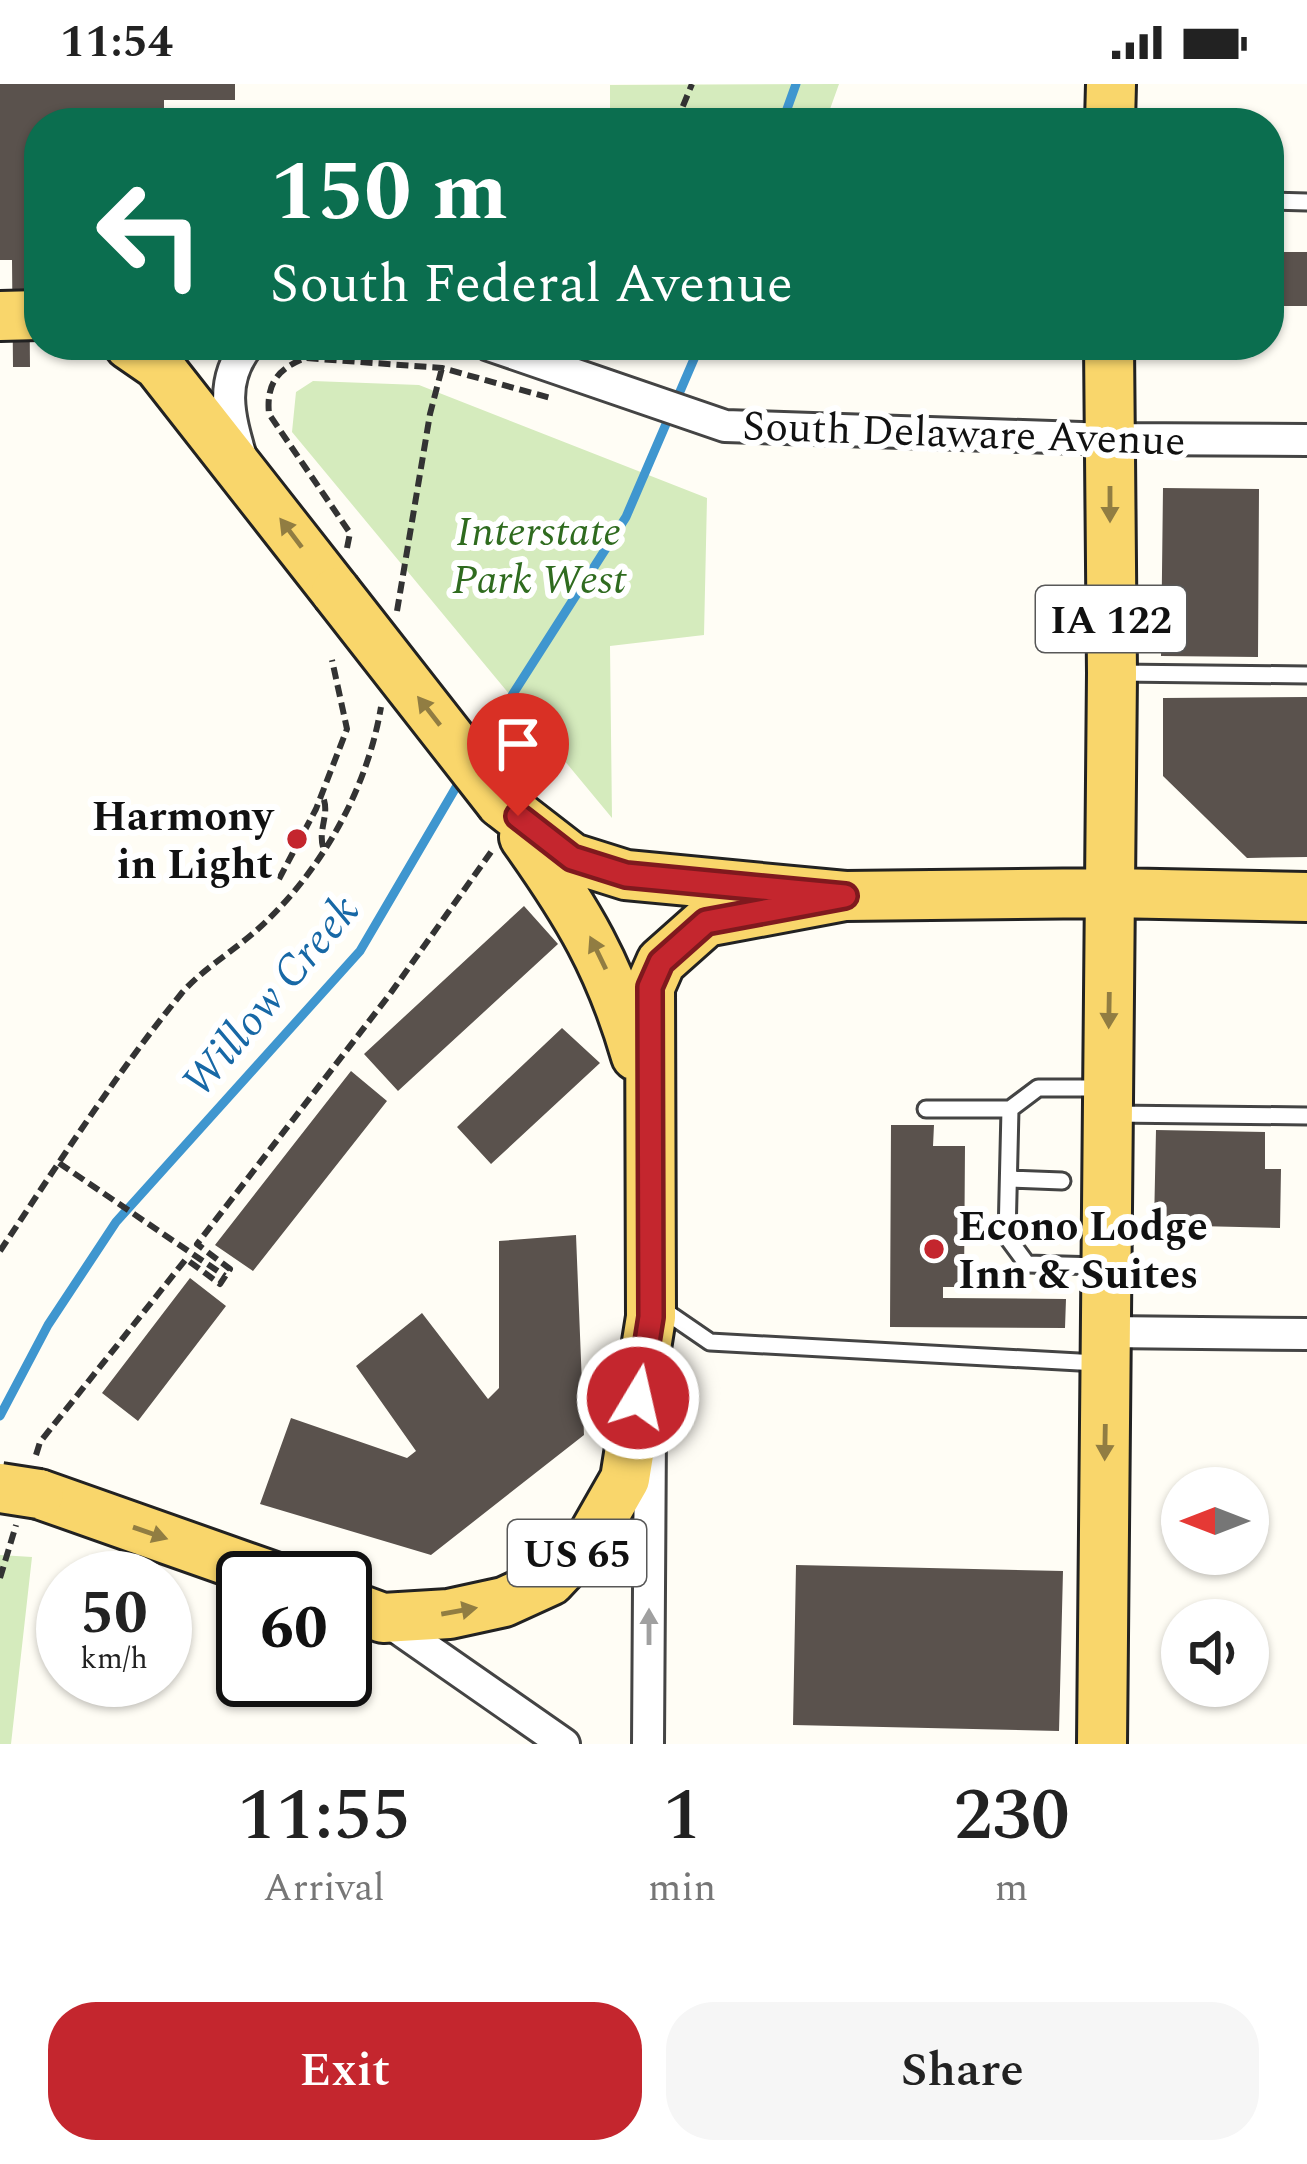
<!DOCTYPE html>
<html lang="en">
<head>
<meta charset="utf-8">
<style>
  body { margin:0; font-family:Spectral,serif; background:#f6f6f6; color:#222; height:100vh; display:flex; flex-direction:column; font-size:45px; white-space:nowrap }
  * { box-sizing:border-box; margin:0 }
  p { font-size:39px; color:#767676 }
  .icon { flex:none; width:66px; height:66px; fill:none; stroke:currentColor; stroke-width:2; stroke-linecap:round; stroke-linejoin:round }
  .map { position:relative; height:1660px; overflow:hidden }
  .side { display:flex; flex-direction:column; background:#fff; flex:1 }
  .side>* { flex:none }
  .top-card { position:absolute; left:24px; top:24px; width:1260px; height:252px; border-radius:48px; box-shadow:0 3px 9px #0004; background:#0b6e4f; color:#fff; overflow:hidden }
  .needle { width:78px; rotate:270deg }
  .tools { position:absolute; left:1161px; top:1383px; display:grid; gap:24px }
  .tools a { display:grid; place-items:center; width:108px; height:108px; border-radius:50%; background:#fff; box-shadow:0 3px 9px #0004; font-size:60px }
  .speed { position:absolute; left:36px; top:1467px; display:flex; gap:24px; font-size:60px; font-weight:700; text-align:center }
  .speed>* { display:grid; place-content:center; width:156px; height:156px; border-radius:50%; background:#fff; box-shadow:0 3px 9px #0004; line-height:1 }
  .speed small { font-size:30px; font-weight:400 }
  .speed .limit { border:6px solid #111; border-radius:18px; background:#fff; color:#111 }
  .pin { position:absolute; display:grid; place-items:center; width:102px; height:102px; color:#fff; margin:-123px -51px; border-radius:50% 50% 50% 0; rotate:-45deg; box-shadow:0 0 12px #0007 }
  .pin .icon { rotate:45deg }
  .me { position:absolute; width:132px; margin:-66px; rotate:9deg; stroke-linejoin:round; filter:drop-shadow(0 0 9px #0008) }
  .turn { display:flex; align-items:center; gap:42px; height:252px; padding:0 48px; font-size:54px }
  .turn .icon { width:156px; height:156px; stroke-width:2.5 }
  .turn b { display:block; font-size:84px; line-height:102px }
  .eta { display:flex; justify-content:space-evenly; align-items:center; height:204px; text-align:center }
  .eta b { font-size:72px; font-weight:600; line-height:84px }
  .cta { display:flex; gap:24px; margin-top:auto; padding:24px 48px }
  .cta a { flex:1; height:138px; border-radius:48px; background:#c4262e; color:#fff; font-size:48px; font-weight:600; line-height:138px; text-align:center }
  .cta a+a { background:#f6f6f6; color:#222 }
  .status { display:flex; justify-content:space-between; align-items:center; height:84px; padding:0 60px; background:#fff; direction:ltr }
  .status svg { height:33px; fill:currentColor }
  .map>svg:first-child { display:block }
  .green { fill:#d5ebbd }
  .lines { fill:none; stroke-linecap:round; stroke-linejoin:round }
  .stream { stroke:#3f96cf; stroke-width:9 }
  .building { fill:#5a524d }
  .service-casing { stroke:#444; stroke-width:21 }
  .minor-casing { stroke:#444; stroke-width:36 }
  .primary-casing { stroke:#222; stroke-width:54 }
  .path { stroke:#333; stroke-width:6; stroke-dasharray:12 6; stroke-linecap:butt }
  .service { stroke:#fff; stroke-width:15 }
  .minor { stroke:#fff; stroke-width:30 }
  .primary { stroke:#f9d66b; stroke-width:48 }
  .primary-bridge-casing { stroke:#222; stroke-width:54; stroke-linecap:butt }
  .primary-bridge { stroke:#f9d66b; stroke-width:48 }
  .oneway { fill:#917d42 }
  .oneway2 { fill:#a0a0a0 }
  .route-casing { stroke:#7f191e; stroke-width:30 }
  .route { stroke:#c4262e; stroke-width:21 }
  .poi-dot { fill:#c4262e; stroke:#fff; stroke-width:4.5 }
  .labels { text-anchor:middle; stroke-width:12; stroke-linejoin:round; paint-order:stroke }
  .shield { fill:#fff; stroke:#585858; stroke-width:3 }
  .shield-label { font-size:39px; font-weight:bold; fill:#111 }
  .street-label { font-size:42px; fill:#111; stroke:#fff }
  .park-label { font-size:42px; font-style:italic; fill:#2f6b1f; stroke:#fff }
  .poi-label { font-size:42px; font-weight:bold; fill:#111; stroke:#fff; text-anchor:end }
  .water-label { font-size:45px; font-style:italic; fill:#1768a6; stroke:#fff }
</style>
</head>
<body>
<div class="status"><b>11:54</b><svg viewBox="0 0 49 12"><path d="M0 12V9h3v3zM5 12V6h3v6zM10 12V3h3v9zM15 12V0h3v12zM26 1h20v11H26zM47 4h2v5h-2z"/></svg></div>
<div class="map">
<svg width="1307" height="1660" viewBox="0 0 1307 1660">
  <rect width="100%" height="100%" fill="#fffdf5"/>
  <!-- green -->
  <path class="green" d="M839,0L825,39H610V1Z
    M313,297L419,301L707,414L704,551L610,562L612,734L292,348L296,308Z
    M0,1471L32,1473L11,1660H0Z"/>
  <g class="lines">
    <!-- stream -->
    <path class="stream" d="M782,39L796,0
      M479,663L626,433L700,261
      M0,1332L48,1241L116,1138L360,867L462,693"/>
  </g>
  <!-- building -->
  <path class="building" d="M0,0H235V16H164V39H39V176H29L30,283H13L12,176H0Z
    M1269,168H1307V222H1269Z
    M1163,404L1259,405L1258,573L1161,572Z
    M1307,613V773L1247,774L1163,692V614Z
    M524,822L558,860L398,1007L364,970Z
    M562,944L600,979L491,1080L457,1043Z
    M351,987L387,1017L253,1187L215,1161Z
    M891,1041H934L933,1062H965L964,1203H943V1214L1066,1215L1065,1244L890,1243Z
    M1156,1046L1265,1048V1085H1281L1280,1144L1154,1141Z
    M576,1151L584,1351L431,1471L260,1420L291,1334L407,1374L416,1367L356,1282L422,1229L488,1315L499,1304V1157Z
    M190,1194L226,1222L138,1337L102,1309Z
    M796,1481L1063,1487L1059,1647L793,1641Z"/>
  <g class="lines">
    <defs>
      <path id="service" d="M1269,117L1307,118
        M1118,589L1307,591
        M926,1025H1010
        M1112,1030L1307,1032
        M1009,1095L1062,1097
        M1099,1182L1027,1180L1007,1153L1010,1025L1038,1004H1099
        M659,1223L710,1258L1097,1279"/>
      <path id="minor" d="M489,261L725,342L1110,355L1307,356
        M241,373C229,332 219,297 248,261
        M1106,1248L1307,1250
        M383,1534L564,1660
        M648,1660L650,1348"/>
      <path id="primary" d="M1110,39L1111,0
        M0,232L39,231
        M129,261L158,281L336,508
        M501,719L572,774L626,791L845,812L1110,809L1307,813
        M524,753C578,829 610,882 636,972
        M39,1410L277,1494
        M345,1520L383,1534L449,1530L504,1518L550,1497L593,1451L625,1395L651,1233L650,903L661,878L706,838L845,812
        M1102,1660L1112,589L1109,261"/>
    </defs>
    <!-- service casing -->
    <use href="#service" class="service-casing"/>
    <!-- minor casing -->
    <use href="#minor" class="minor-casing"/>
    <!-- primary casing -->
    <use href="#primary" class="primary-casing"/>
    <!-- path -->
    <path class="path" d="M676,39L692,0
      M196,261L212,269
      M347,464L350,449L269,330C266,299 278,285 305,274L442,284L554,315
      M397,527L430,330L442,284
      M323,763C318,745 330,730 323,713
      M279,795L316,725L347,645L332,576
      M59,1079L225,1192
      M0,1167C58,1080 115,991 181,910C202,885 234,867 258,845C321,788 367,706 381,623
      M36,1371L40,1358L186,1175L220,1200L230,1185L197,1160L390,910L491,768
      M0,1494L16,1441"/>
    <!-- service -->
    <use href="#service" class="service"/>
    <!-- minor -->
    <use href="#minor" class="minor"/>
    <!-- primary -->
    <use href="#primary" class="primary"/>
    <defs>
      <path id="primary-bridge" d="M336,508L501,719
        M0,1404L39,1410"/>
    </defs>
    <!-- primary-bridge casing -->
    <use href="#primary-bridge" class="primary-bridge-casing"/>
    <!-- primary-bridge -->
    <use href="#primary-bridge" class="primary-bridge"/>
  </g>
  <!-- one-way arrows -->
  <defs><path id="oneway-solid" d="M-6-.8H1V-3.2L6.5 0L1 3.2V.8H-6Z" transform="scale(3)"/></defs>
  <g class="oneway">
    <use href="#oneway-solid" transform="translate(1110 420) rotate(90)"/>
    <use href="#oneway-solid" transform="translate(291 449) rotate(-127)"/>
    <use href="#oneway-solid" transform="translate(429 627) rotate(-128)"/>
    <use href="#oneway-solid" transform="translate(598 869) rotate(-116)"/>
    <use href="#oneway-solid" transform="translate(1109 926) rotate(91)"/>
    <use href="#oneway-solid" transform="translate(1105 1358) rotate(91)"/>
    <use href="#oneway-solid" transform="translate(150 1449) rotate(19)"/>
    <use href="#oneway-solid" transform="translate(459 1527) rotate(-10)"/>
  </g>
  <use class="oneway2" href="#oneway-solid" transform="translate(649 1543) rotate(-90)"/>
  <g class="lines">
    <defs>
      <path id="route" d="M518,732L572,774L626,791L845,812L706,838L661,878L650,903L651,1233L638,1314"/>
    </defs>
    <!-- route casing -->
    <use href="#route" class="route-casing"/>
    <!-- route -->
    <use href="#route" class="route"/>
  </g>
  <!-- markers -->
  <g class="poi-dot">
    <circle cx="297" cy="755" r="12"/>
    <circle cx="934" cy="1165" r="12"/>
  </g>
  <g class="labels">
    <!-- shield labels -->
    <g class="shield">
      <rect x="1036" y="502" width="150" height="66" rx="9"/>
      <rect x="508" y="1436" width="138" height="66" rx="9"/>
    </g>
    <g class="shield-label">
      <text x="1111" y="549">IA 122</text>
      <text x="577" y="1483">US 65</text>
    </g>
    <!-- street labels -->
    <g class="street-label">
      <text transform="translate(964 348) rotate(2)" y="15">South Delaware Avenue</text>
    </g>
    <!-- park labels -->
    <g class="park-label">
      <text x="539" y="461">Interstate<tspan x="539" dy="48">Park West</tspan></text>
    </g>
    <!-- poi labels -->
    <g class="poi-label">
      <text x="273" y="746">Harmony<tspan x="273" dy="48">in Light</tspan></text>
      <text x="958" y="1156" text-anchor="start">Econo Lodge<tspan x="958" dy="48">Inn &amp; Suites</tspan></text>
    </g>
    <!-- water labels -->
    <g class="water-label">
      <text transform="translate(269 911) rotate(-50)" y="16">Willow Creek</text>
    </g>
  </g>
</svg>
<div class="tools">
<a><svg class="needle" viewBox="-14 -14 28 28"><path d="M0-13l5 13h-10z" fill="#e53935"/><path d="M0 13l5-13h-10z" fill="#767676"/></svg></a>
<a><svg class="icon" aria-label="sound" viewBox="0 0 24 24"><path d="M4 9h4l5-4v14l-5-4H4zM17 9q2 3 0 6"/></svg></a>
</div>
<div class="speed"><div>50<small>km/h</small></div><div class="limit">60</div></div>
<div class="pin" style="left:518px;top:732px;background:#d93025"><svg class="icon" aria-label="arrive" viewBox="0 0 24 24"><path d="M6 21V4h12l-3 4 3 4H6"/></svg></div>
<svg class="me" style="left:638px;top:1314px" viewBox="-20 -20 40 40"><circle r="17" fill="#c4262e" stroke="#fff" stroke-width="3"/><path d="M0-11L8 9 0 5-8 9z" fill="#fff"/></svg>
<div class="top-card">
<div class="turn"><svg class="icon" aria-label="left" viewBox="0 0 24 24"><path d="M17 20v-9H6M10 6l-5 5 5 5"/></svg><div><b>150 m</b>South Federal Avenue</div></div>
</div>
</div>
<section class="side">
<div class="eta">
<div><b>11:55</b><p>Arrival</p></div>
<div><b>1</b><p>min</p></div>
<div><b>230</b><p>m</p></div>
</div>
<div class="cta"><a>Exit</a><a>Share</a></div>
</section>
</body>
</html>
